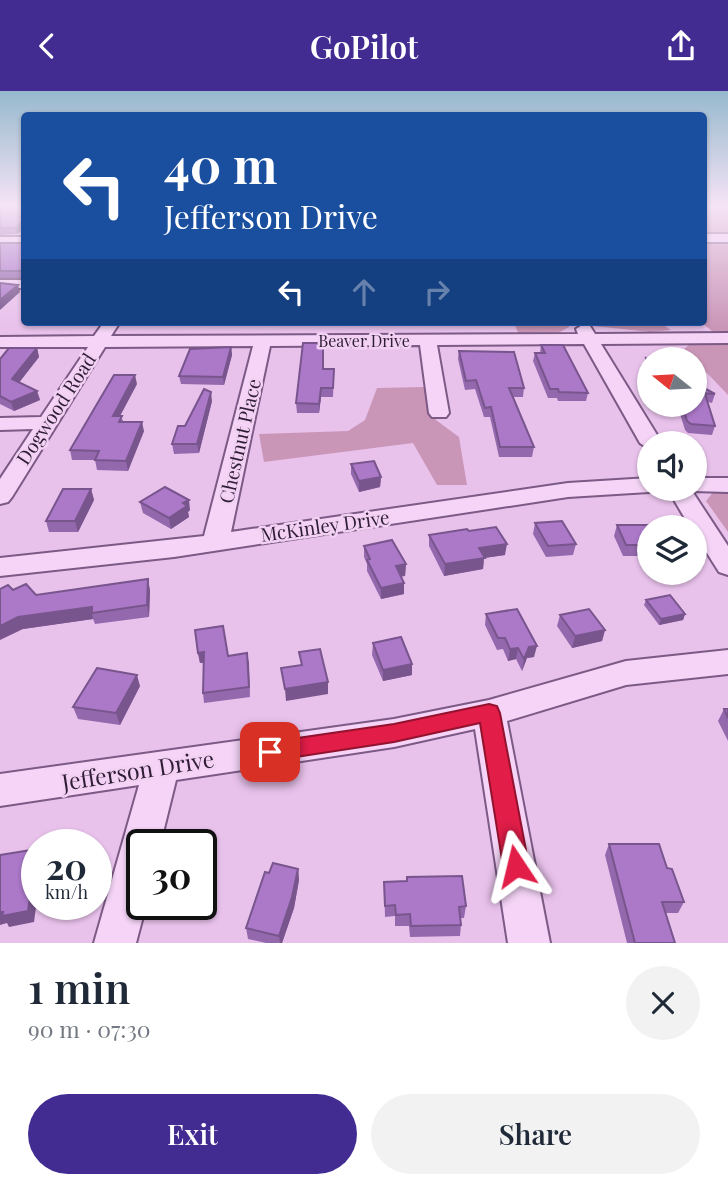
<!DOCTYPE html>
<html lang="en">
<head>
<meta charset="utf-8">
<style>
  body { margin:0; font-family:"Playfair Display",serif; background:#f2f2f3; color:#1f2937; height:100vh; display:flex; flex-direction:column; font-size:26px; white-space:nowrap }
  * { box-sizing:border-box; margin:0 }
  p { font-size:23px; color:#747a83 }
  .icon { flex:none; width:38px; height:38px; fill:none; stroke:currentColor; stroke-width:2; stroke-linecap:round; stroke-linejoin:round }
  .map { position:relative; height:852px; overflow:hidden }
  .panel { display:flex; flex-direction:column; background:#fff; flex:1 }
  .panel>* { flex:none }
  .top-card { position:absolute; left:21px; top:21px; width:686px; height:214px; border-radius:7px; box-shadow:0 2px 5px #0004; background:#1a4fa0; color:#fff; overflow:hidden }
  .needle { width:46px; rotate:288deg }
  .fabs { position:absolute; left:637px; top:256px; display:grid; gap:14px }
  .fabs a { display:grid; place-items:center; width:70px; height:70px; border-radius:50%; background:#fff; box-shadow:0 2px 5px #0004; font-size:35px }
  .speed { position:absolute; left:21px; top:738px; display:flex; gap:14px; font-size:35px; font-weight:700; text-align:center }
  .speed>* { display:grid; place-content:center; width:91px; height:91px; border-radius:50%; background:#fff; box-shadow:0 2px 5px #0004; line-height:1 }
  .speed small { font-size:18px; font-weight:400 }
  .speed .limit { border:4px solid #111; border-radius:10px; background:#fff; color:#111 }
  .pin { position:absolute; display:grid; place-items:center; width:60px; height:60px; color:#fff; margin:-30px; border-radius:14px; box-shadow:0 4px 10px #0006 }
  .me { position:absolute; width:77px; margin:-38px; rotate:350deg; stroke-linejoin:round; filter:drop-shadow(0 0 5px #0008) }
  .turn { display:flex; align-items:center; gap:24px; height:147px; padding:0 28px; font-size:32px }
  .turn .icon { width:91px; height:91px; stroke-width:2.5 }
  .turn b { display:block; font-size:49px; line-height:60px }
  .lanes { display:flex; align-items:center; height:66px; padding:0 28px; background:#0003; justify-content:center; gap:35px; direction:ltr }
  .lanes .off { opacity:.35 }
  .round { display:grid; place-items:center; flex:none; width:74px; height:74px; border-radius:37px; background:#f2f2f3 }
  .headline { display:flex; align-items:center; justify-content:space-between; height:119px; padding:0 28px }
  h1 { font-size:42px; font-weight:600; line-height:52px }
  .primary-button { display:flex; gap:14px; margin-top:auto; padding:14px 28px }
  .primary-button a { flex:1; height:80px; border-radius:42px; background:#422c92; color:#fff; font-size:28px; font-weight:600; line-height:80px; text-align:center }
  .primary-button a+a { background:#f2f2f3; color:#1f2937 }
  header { display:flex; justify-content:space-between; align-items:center; height:91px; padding:0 28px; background:#422c92; color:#fff; font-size:32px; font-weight:600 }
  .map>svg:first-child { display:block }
  .green { fill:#ca96b8 }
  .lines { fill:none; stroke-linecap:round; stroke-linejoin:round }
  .street-casing { stroke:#7b5a85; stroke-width:4 }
  .street { fill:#f5d4f7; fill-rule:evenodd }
  .wall { fill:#9468ad }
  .shaded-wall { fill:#78558d }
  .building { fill:#ac79c9; stroke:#78558d; stroke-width:2 }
  .route { fill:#e11d48; stroke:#92132f; stroke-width:2 }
  .labels { text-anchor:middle; stroke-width:5; stroke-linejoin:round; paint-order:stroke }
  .far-street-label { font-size:16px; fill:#2e1d35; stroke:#f2d1f4 }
  .street-label { font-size:19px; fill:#2e1d35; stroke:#f2d1f4 }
  .near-street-label { font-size:23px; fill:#2e1d35; stroke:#f2d1f4 }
</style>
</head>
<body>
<header><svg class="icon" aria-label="back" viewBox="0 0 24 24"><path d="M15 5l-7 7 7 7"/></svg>GoPilot<svg class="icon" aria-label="share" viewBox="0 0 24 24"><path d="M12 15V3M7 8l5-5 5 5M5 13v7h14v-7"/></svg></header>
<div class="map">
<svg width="728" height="852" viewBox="0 0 728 852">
  <rect width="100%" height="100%" fill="#e9c2ec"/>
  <!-- green -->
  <path class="green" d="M704,116H728V144H704Z
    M704,150H728V241H713L701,231H704Z
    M514,231H568L569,236L558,242H518Z
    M592,231H659L671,239L650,241L594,235Z
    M691,252H728V304L684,258Z
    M424,296L436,329L459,346L467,394H437L413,352L264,371L259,343L348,340L365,329L377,297Z
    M714,400L728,401V441L706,410Z"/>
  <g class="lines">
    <defs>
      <path id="street" d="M704,143H728V151H704Z
        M0,146H24V154H0Z
        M0,189H24V197H0Z
        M104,231H120L111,245L578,243L576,238L584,233L590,235L595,243L728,242V252L601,253L662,352H649V358L640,352L584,253L437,254L449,322L446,326H432L429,322L420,254L270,255L231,441L568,392L649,387V397H658L649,401L568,406L174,466L0,485V467L204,445L253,255L105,256L12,406L8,411L0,413V388L33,338L0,339V327L41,326L88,256H0V246L94,245Z
        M695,387H728V401L692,400L728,455V484L719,481L695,443V436H690L667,397H695Z
        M728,559V583L626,594L507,630L550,852H508L475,638L394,656L176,689L160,754H142V814H146L136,852H94L139,694L0,715V683L394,628L489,609L626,570Z"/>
    </defs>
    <!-- street casing -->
    <use href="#street" class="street-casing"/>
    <!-- street -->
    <use href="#street" class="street"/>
  </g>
  <!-- wall -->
  <path class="wall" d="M0,116H24V137L17,143L0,144Z
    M0,151V152H24V187H0Z
    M541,254L588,302L586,310H558L557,307H548L533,270L535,262H540Z
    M231,256L232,264L224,294L181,293L179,285Z
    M37,257L39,266L19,291L37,300L40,309L14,320L0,313V268Z
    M324,260L323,278H334L333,306H321L319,322H297L296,312Z
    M459,260L524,297L523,306H513L534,356L532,366H499L490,326H484L475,298L465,299L458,268Z
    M646,267L649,268V301L644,275Z
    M695,292L715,303L712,312L708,311L715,335L712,344L688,342L685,339L677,313H695Z
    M137,293L120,325L124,331L144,340L128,380L97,379L95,369H72L70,359Z
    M212,310L199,362L174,363L172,353L185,335Z
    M351,373L381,386L380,396L359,401L351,383Z
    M91,398L94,409L78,441H49L46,430Z
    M140,411L190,419L188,421L189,426L171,438L143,422Z
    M535,432L576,453L573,464L546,466L533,443Z
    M617,434L649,436V465H623L614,445Z
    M469,440L505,464L484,467L483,478L444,485L429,455V444Z
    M364,455L406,473L405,485H401L404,492V503L381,508L367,480V473L364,466Z
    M148,488L150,500L149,526L95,533L93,528L23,538L13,499L36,504Z
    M646,509L685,523L683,529L659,534L644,514Z
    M486,523L534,566L527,567L522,580L516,568L508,570L503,558L497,559L485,534Z
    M560,524L605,539L602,550L572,557L557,535Z
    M373,552L412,573V584L383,590L372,564Z
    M198,562L228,565L247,562L250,606L204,612L203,602V572H200Z
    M140,595L120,634L78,628L73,616Z
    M724,618H728V650L718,630Z
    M609,753L667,777L684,811L678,822H666L675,852H627L605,764Z
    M298,778L299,789L294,817L282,852H266L248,848L246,837L269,782Z
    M384,791L466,815L464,827H460L461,834L460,845L410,846L409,835H395V825L385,826Z"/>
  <!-- shaded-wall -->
  <path class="shaded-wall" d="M24,129V137L17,143L15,137Z
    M18,194L20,201L0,219V209Z
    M231,256L232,264L224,294L223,286Z
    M37,257L39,266L15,297L12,288Z
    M135,284L137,293L115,334L113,325Z
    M321,297V306L319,322V313Z
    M37,300L40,309L14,320L11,311Z
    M211,301L212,310L199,362L197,353Z
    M142,331L144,340L128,380L126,370Z
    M381,386L380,396L359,401V390Z
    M91,398L94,409L78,441L75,430Z
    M189,409L190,419L188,421L189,426L171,438L169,427L183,412Z
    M507,453L505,464L484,467L483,478L444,485L445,473L479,457Z
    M406,473L405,485L395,487L396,475Z
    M148,488L150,500L149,526L147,514Z
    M404,492V503L381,508V497Z
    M92,516V522L93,528L23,538L0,549V535L18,526Z
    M685,523L683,529L659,534L661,528Z
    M605,539L602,550L572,557L575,545Z
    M537,555L534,566L527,567L522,580L524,568L529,556Z
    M518,557L516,568L508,570L510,558Z
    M204,561L205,571L200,572L198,562Z
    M247,562L249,572L250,606L249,596Z
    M412,573V584L383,590V579Z
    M137,584L140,595L120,634L116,622Z
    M328,591V603L286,610L285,598Z
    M31,759L37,770L32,800L37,809L34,831L9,836L7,832L0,834V821L25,800Z
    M298,778L299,789L294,817L282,852H280L279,845Z"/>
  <!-- building -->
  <path class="building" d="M0,116H24V129L15,137H0Z
    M0,152H24V180H0Z
    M0,192L18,194L0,209Z
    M303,252H323V278H334L333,297H321L319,313L296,312Z
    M541,254H563L588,302L559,301L558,298H550L535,262H545Z
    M231,256L223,286L179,285L190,258Z
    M9,257H37L12,288L37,300L11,311L0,305V268Z
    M459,260L514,261L524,297H509L534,356H500L491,316L485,317L476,289L466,290Z
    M646,267L649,268V282Z
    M114,284H135L113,325H122L119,331H142L126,370L95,369L99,360L70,359Z
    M695,292L715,303L701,302L705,303L715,335L691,333L687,330L682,313H695Z
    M204,298L211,301L197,353H172L178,335H185Z
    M374,370L381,386L359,390L351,373Z
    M165,396L189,409L183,412L187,415L169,427L140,411Z
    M63,398H91L75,430H46Z
    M562,430L576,453L548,455L535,432Z
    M617,434H659L660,436H649V454H626Z
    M496,436L507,453L479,457L485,467L445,473L429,444L467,438L469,440Z
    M392,449L406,473L396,475L404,492L381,497L367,469L370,468L364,455Z
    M148,488L147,514L92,522V516L18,526L0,535V498L8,494L13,499L26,493L36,504Z
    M670,504L685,523L661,528L646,509Z
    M517,518L537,555L529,556L524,568L518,557L510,558L505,547H498L486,523Z
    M589,518L605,539L575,545L560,524Z
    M223,535L228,565L247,562L249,596L203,602L204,561L198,562L195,539Z
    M401,546L412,573L383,579L373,552Z
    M320,558L328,591L285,598L281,577L302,574L299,561Z
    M97,577L137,584L116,622L73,616Z
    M724,618H728V627Z
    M609,753H659L667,777L672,778L684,811H662L675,852H635Z
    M31,759L25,800L31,799L28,820L2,825L3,821H0V764Z
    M273,772L298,778L292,806L279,845L246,837L265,781L269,782Z
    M462,785L466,815L459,816L461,834L411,835L410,823L396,824L395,814L385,815L384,791L407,790V786Z"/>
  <!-- sky -->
  <linearGradient id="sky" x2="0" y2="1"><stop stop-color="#97b8cd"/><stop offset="0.49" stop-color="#f5e4f6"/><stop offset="1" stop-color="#f5e4f6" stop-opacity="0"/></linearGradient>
  <rect width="728" height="235" fill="url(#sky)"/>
  <!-- route -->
  <path class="route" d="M489,613L497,615L500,622L529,775L525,784L516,788L507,784L503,775L480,632L394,651L270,670L262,667L259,661L262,654L270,651L394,633Z"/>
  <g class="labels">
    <!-- far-street labels -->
    <g class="far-street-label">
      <text x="364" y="256">Beaver Drive</text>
    </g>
    <!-- street labels -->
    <g class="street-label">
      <text transform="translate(56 318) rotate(-57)" y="7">Dogwood Road</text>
      <text transform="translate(240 350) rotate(-77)" y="7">Chestnut Place</text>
      <text transform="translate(325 435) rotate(-8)" y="7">McKinley Drive</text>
    </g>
    <!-- near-street labels -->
    <g class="near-street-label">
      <text transform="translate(138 680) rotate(-9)" y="8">Jefferson Drive</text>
    </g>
  </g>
</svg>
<div class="fabs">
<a><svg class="needle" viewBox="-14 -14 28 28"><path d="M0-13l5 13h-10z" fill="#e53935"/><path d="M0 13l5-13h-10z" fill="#747a83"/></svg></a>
<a><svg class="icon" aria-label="sound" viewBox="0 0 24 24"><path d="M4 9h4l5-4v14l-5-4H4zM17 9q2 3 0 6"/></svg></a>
<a><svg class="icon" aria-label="layers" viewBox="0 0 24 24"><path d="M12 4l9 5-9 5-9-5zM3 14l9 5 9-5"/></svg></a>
</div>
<div class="speed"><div>20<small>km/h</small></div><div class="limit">30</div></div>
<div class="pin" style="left:270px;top:661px;background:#d93025"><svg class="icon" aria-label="arrive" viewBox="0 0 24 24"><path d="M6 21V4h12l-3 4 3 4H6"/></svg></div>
<svg class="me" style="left:516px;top:775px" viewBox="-20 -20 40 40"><path d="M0-17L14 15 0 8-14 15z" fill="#e11d48" stroke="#fff" stroke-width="4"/></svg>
<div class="top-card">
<div class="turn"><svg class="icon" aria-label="left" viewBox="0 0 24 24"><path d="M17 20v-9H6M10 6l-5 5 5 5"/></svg><div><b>40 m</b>Jefferson Drive</div></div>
<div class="lanes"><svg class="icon" aria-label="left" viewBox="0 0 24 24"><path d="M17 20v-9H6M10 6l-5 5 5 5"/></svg><svg class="icon off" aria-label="ahead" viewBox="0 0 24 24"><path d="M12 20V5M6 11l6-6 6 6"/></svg><svg class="icon off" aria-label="right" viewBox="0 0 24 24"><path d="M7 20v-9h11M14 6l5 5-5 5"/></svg></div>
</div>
</div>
<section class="panel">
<div class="headline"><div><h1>1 min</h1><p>90 m · 07:30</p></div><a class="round"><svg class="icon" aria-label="close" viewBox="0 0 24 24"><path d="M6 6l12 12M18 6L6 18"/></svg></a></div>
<div class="primary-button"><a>Exit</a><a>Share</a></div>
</section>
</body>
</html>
